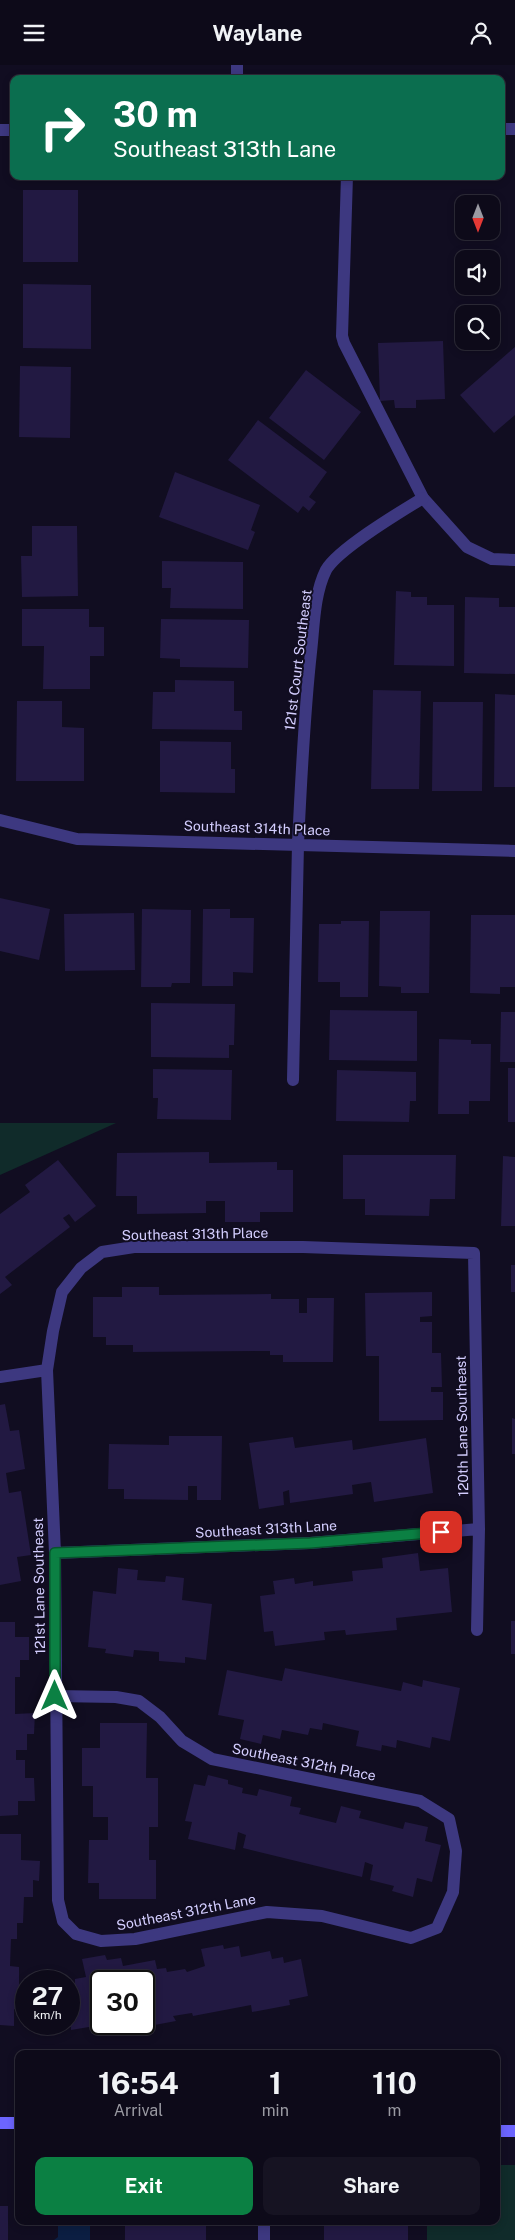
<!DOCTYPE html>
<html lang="en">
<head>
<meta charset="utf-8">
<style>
  body { margin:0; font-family:"Public Sans",sans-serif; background:#161322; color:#f1f3f6; height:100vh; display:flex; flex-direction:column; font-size:19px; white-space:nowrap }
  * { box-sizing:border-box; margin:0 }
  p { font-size:16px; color:#9a9aa2 }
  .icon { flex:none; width:28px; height:28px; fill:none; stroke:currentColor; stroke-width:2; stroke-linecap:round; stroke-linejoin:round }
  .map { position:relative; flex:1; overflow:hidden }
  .drawer { position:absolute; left:15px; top:1985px; width:485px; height:175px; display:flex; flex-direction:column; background:#0d0a19; border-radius:10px; box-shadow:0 2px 8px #0003,0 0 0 1px #2d2b38 }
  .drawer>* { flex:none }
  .top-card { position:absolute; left:10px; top:10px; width:495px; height:105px; border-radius:10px; box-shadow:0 2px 8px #0003,0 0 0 1px #2d2b38; background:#0b6e4f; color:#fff; overflow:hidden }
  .needle { width:32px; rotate:180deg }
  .tools { position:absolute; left:455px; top:130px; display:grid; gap:10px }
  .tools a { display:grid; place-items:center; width:45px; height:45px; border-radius:10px; background:#0d0a19; box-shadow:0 2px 8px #0003,0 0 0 1px #2d2b38; font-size:25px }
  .speed { position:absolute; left:15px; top:1905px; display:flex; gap:10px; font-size:25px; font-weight:700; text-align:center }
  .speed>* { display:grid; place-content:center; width:65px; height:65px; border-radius:50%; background:#0d0a19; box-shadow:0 2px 8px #0003,0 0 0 1px #2d2b38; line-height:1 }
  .speed small { font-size:12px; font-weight:400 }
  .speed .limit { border:2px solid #111; border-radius:8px; background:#fff; color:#111 }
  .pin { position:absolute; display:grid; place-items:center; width:42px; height:42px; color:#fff; margin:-21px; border-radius:10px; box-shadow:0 2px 8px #0006 }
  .me { position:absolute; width:55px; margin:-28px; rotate:0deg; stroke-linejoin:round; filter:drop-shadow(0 0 4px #0008) }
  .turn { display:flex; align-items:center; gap:18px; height:105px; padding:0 20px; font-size:22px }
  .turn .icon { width:65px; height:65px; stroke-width:2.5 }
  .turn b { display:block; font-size:35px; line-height:42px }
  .eta { display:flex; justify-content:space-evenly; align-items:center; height:85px; text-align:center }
  .eta b { font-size:30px; font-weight:700; line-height:35px }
  .primary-button { display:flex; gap:10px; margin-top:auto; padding:10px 20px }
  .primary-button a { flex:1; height:58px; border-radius:10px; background:#0b8043; color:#fff; font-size:20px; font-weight:700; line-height:58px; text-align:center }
  .primary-button a+a { background:#161322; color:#f1f3f6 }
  header { display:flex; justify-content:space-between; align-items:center; height:65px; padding:0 20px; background:#0d0a19; font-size:22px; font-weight:700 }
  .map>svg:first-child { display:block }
  .green { fill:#102b2a }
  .water { fill:#0b1e42 }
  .building { fill:#221942 }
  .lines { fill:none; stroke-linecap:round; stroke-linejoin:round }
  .lane { stroke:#3d3880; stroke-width:12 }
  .street { stroke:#3d3880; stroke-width:12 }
  .secondary { stroke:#6c65fe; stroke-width:12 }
  .route-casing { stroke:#07532c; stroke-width:12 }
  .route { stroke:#0b8043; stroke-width:9 }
  .labels { text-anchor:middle; stroke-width:4; stroke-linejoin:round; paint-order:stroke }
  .street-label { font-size:14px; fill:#d4ceff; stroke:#110d21 }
</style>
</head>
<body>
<header><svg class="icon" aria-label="menu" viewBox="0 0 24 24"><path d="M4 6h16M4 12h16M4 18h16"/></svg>Waylane<svg class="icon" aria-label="person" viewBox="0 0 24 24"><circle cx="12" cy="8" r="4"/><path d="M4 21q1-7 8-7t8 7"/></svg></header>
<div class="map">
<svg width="515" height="2175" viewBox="0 0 515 2175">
  <rect width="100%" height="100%" fill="#110d21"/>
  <!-- green -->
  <path class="green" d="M0,1058H116L0,1110Z
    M496,2100H515V2175H427V2156H496Z"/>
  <!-- water -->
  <path class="water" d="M58,2156H90V2175H54L58,2172Z"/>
  <!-- building -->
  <path class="building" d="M23,125H78V197H23Z
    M23,219L91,220V284L23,283Z
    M443,276L445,334L416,335V343H395L394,335L380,336L378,278Z
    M515,282V350L494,368L460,330Z
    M20,301L71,302L70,373L19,372Z
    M306,305L361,347L324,395L269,353Z
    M258,355L327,407L309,432L316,437L309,446L303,441L298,448L228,395Z
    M175,407L260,440L251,465L255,467L248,485L159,452Z
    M32,461H77L78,531L22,532L21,491H32Z
    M162,496L243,497V544L170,543L171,523H162Z
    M396,526L411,527V532H427V540H454V601L394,600Z
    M465,532L499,533V542H515V609L464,608Z
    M22,544H89V562H104V591H90V624H43L44,581H22Z
    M161,554L249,555L248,603L180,602V594L160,593Z
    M175,615L234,616V646H242V665L152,664L153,627H175Z
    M373,625L421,626L419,724H371Z
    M495,629L515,630V722H494Z
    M17,636H62V662L84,663V716H16Z
    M433,637H483L482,726H432Z
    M160,676L231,677V704H235V728L160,727Z
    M0,833L50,844L39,895L0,886Z
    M142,844L191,845L190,918H172L171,922H141Z
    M203,844H230V853H254L253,908L233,907V921H202Z
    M380,846H430L429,928H401V922L379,921Z
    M134,848L135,905L65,906L64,849Z
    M471,850H515V922H500V929L470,928Z
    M341,856H369L368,932H340V917H318L319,859H341Z
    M151,938L235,939L234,980H229V993L151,992Z
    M330,945L417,946V996L329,995Z
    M501,947H515V997H500Z
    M439,974L471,975V979H491L490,1036H469V1049H438Z
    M508,1003H515V1057H508Z
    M153,1004L232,1005L231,1055L157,1054L158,1033H153Z
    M337,1005L416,1007V1036H410L409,1057L336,1056Z
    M209,1087V1098L277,1097V1105H293V1147H260V1157H225V1136H206V1148L137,1149V1131H116L117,1088Z
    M343,1090H456L455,1134H430L429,1151L365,1150V1134H343Z
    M503,1091L515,1092V1161H501Z
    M58,1095L96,1141L75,1157L69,1149L63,1153L70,1162L5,1212L12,1220L0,1229V1149L30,1127L25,1120Z
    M511,1200H515V1227H511Z
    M122,1222H159V1230L271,1229V1234H299V1248H307V1233H334L333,1297H283V1290H270V1286L133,1287V1280H106V1272H93V1232H122Z
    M432,1227V1251L420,1252V1257H432V1288H441L442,1322H431V1327H443V1355L379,1356V1291H366L365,1228Z
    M5,1339L10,1366L19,1365L25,1404L6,1408L9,1428L21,1426L31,1490L17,1492L21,1516L0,1520V1340Z
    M512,1353L515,1354V1389H512Z
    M169,1371H222L221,1435H197V1421H188V1435L124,1434V1424H108L109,1379L169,1380Z
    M293,1372L295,1383L352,1375L353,1385L426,1373L433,1428L374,1437L371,1417L352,1420L353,1429L290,1438L289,1425L283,1427L284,1440L259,1444L249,1378Z
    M418,1488L420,1506L448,1503L452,1547L396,1553L397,1565L346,1570L345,1565L324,1567L325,1575L275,1581L273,1566L264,1567L260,1531L275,1529L273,1516L294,1513L295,1519L313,1516V1521L353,1516L352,1506L383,1503L382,1493Z
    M118,1503L138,1505L137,1515L165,1517L166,1511L184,1513L182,1535L212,1539L206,1595L185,1592V1598L159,1596V1587L134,1585L133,1592L105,1588L106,1584L88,1582L93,1526L116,1529Z
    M511,1556H515V1589H511Z
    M0,1557H15V1572H29V1595H20V1612H15V1649L35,1648L34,1669H27V1685H16V1695H25V1713H34L35,1736H18V1750L0,1751Z
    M285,1603L401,1626L403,1617L422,1622L423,1615L460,1623L450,1676L432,1672L430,1683L397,1675L396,1683L382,1680L381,1686L356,1681L359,1666L323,1658L322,1665L310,1663L308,1670L282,1665L280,1674L263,1670L261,1679L240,1674L244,1655L218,1650L227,1605L282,1616Z
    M100,1658H147L146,1713H158V1762H149V1795H156V1834H99V1818H88L89,1775H108V1752H93V1721H82V1683H100Z
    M208,1710L228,1715V1719L243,1723L242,1728L257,1731L259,1724L292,1732L290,1741L301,1743L299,1749L336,1758L341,1741L361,1746L359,1753L403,1764L405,1757L428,1762L425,1776L441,1780L432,1817L417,1813L413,1832L392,1826L394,1821L370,1815L373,1800L365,1797L362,1812L243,1783L246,1770L238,1767L235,1785L188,1774L192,1757L185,1756L194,1719L205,1721Z
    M0,1769H21V1795L40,1796L39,1816L33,1815V1832H24L23,1858H17V1874H11L10,1901L19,1902V1921H26V1944H14V1961L0,1960Z
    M223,1880L224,1884L239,1881L241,1892L270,1886L272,1894L283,1892L284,1898L301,1894L308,1931L289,1935L290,1940L252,1947L251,1940L193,1951L192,1948L173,1951L176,1956L133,1964L132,1959H144V1916H101V1960L71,1965L69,1920L75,1919V1914L86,1912L82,1894L105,1890L107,1895L121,1893L123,1901L155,1895L157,1904L166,1903L167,1907L185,1904L187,1907L205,1901L201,1884Z
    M0,2141H8V2175H0Z
    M125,2156H206V2175H125Z
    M324,2156H408V2175H324Z"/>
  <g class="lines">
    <!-- lane -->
    <path class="lane" d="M347,111L342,271L344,278L423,433L467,482L492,494L515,495
      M293,1015L298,779
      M264,2158V2175"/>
    <!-- street -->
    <path class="street" d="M237,0V14
      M501,64H515
      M0,65H14
      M0,755L77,774L515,786
      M298,779C301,715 304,651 311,587C314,561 314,529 326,505C338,484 400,447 423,433
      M47,1305L55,1488L58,1835L63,1856L76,1869L101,1876L135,1874L267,1847L322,1851L411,1873L437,1863L453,1827L456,1786L449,1754L420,1736L212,1694L182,1676L160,1652L139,1636L116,1632L55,1631
      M0,1312L47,1305L53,1266L62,1227L81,1203L102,1187L134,1182H303L474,1188L479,1464L477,1565
      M55,1488L310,1478L479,1464"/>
    <!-- secondary -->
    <path class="secondary" d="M0,2058H19
      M496,2066H515"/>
  </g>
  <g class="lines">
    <defs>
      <path id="route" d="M55,1631V1488L310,1478L441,1467"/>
    </defs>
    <!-- route casing -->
    <use href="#route" class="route-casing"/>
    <!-- route -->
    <use href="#route" class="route"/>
  </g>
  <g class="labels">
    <!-- street labels -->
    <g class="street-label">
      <text transform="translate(298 595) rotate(-83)" y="5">121st Court Southeast</text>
      <text transform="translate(257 763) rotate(2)" y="5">Southeast 314th Place</text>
      <text transform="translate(195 1169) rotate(-1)" y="5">Southeast 313th Place</text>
      <text transform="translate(462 1361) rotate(-91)" y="5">120th Lane Southeast</text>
      <text transform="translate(266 1464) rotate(-3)" y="5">Southeast 313th Lane</text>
      <text transform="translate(39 1521) rotate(-91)" y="5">121st Lane Southeast</text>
      <text transform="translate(304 1697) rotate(11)" y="5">Southeast 312th Place</text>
      <text transform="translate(186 1847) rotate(-11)" y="5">Southeast 312th Lane</text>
    </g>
  </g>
</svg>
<div class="tools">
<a><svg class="needle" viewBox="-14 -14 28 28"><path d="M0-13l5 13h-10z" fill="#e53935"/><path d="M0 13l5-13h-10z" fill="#9a9aa2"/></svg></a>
<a><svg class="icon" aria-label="sound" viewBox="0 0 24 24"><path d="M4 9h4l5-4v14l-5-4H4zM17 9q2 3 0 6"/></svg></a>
<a><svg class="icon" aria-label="search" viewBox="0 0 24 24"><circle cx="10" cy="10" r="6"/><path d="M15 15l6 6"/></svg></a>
</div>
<div class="speed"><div>27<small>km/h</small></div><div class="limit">30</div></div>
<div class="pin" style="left:441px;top:1467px;background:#d93025"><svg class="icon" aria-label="arrive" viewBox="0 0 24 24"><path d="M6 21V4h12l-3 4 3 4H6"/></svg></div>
<svg class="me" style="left:55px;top:1631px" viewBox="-20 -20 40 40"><path d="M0-17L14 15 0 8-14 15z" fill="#0b8043" stroke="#fff" stroke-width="4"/></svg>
<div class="top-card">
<div class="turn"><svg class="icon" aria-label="right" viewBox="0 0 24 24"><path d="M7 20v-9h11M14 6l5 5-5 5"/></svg><div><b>30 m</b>Southeast 313th Lane</div></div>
</div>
<section class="drawer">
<div class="eta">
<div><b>16:54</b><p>Arrival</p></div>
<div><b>1</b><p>min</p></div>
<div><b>110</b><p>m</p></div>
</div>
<div class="primary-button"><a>Exit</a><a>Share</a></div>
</section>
</div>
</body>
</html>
